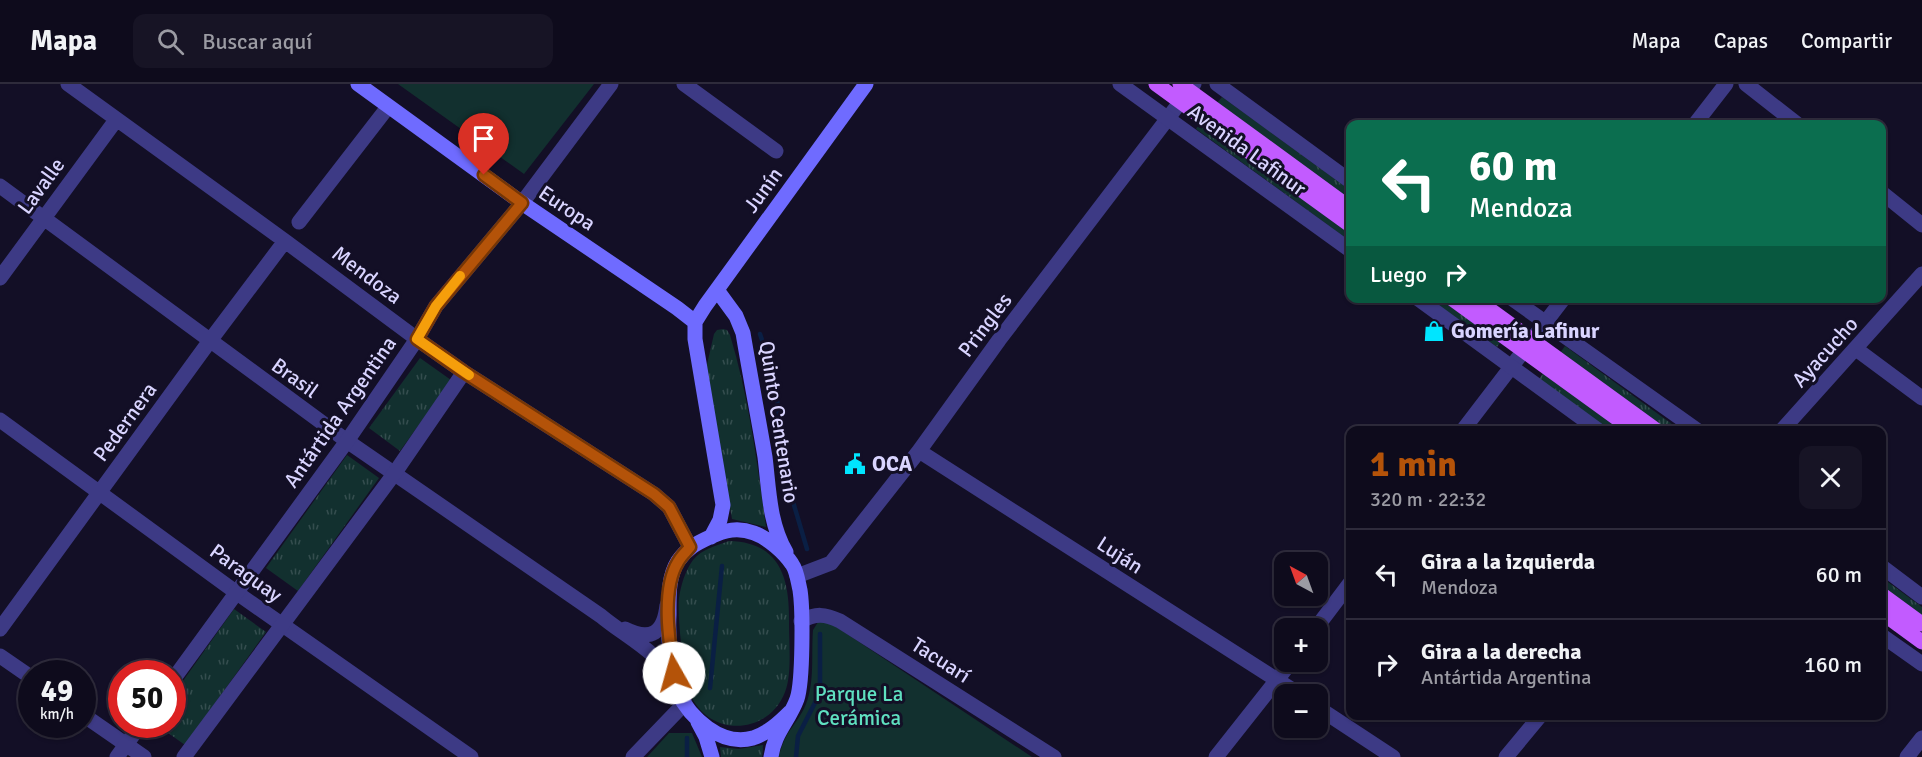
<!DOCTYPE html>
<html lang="es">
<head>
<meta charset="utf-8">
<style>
  body { margin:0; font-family:Signika,sans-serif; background:#171425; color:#f1f3f6; height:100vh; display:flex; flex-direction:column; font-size:22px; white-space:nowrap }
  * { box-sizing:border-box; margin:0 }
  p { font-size:20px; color:#9b9ba3 }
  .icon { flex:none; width:33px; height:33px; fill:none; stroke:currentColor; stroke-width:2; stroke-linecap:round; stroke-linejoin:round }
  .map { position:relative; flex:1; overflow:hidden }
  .sheet { position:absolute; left:1346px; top:342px; width:540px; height:294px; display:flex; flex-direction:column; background:#0e0b1c; border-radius:12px; box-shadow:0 2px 4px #0004,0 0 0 2px #2e2b3b }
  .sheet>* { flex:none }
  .hud { position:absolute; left:1346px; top:36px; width:540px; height:183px; border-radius:12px; box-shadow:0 2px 4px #0004,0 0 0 2px #2e2b3b; background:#0b6e4f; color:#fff; overflow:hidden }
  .needle { width:39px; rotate:319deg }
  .controls { position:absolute; left:1274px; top:468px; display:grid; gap:12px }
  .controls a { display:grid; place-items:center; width:54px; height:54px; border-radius:12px; background:#0e0b1c; box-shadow:0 2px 4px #0004,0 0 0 2px #2e2b3b; font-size:30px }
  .speed { position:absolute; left:18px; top:576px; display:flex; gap:12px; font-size:30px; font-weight:700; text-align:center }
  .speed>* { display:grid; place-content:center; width:78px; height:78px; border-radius:50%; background:#0e0b1c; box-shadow:0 2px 4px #0004,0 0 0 2px #2e2b3b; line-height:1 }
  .speed small { font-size:15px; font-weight:400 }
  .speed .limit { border:9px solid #d22; background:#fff; color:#111 }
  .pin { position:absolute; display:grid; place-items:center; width:51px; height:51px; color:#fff; margin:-62px -26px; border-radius:50% 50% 50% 0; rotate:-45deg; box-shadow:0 0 6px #0007 }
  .pin .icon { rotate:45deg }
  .me { position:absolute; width:66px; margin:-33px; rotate:353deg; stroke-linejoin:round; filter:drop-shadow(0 0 4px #0008) }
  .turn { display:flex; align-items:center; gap:21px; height:126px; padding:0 24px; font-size:27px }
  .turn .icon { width:78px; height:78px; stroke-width:2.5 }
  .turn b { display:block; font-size:42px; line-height:51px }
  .then { display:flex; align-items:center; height:57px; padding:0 24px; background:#0003; gap:12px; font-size:22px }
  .round { display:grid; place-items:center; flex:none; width:63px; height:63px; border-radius:12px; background:#171425 }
  .summary { display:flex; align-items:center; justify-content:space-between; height:102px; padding:0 24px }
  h1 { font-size:36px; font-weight:700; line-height:45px; color:#b45309 }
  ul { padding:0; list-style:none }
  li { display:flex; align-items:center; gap:18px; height:90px; padding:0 24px; border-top:2px solid #2e2b3b }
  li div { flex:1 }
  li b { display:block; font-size:22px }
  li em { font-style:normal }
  header { display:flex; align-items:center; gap:36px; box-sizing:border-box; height:84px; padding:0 30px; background:#0e0b1c; border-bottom:2px solid #2e2b3b }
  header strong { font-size:28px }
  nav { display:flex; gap:33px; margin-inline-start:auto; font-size:21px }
  .search { width:420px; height:54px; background:#171425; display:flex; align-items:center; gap:15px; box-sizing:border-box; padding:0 21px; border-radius:12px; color:#9b9ba3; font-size:22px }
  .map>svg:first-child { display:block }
  .grass { fill:url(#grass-tufts) }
  .green { fill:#12302f }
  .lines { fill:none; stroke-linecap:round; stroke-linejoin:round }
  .stream { stroke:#0a1f44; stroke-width:4.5 }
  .minor { stroke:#3d3a85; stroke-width:15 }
  .tertiary { stroke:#3d3a85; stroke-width:15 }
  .secondary { stroke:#6f6bff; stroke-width:15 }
  .primary { stroke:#c25bff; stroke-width:15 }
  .route-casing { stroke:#753606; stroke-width:15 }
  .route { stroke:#b45309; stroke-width:10 }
  .slow { stroke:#f59e0b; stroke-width:10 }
  .labels { text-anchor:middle; stroke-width:6; stroke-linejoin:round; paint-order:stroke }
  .street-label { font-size:21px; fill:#d9d4ff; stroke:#130f26 }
  .poi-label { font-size:21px; font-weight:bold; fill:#d9d4ff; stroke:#130f26; text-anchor:start }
  .park-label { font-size:21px; fill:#5fe0c0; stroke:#130f26 }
</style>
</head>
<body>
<header>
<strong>Mapa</strong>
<div class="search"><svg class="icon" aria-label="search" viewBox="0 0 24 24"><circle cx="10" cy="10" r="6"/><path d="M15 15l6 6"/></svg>Buscar aquí</div>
<nav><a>Mapa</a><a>Capas</a><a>Compartir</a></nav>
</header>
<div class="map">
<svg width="1922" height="673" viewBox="0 0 1922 673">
  <defs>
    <pattern id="grass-tufts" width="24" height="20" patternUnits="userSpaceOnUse" patternTransform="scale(1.5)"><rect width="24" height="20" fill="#12302f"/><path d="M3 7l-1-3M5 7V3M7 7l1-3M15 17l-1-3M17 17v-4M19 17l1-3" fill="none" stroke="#344d4e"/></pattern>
  </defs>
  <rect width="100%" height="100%" fill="#130f26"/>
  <!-- grass -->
  <path class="grass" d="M1222,13L1350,106V117L1216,20Z
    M1201,38L1350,146V157L1196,45Z
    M1430,215H1445L1502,256L1497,263Z
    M723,245L727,246L730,251C749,314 757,378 766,443L732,435L706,285L714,250L717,246Z
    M1565,262L1680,346H1666L1560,269Z
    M420,274L451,296L400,367L369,344Z
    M1544,288L1625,346H1610L1539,295Z
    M347,371L379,394L298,507L266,484Z
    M729,457C781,458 790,496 789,540C789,559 792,591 785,608C769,650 713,654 692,614C684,597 677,533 679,514C681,501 685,487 693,476C702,465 716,462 729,457Z
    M1881,493L1922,523V533L1881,503Z
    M234,525L266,548L185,661L157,641L172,640L173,611Z
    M763,661L762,673H721L720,663L739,665Z"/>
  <!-- green -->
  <path class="green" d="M398,0H594L524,90Z
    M818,538H829L1032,673H779C784,647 798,640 806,620C815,597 811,570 813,546Z
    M669,649H692L702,673H647Z"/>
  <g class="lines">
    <!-- stream -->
    <path class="stream" d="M760,250L773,289L791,411L807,465
      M710,604L722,482
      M687,673V654
      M796,673L798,652L820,609V550"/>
    <!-- minor -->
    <path class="minor" d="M68,0L285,157L417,255
      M684,0L776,67
      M1746,0L1797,40
      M1695,40L1726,0
      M0,102L347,357L601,532C626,553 661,569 674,599
      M1881,108L1922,141
      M522,119L611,0
      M299,138L388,23
      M0,194L116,36
      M1856,265L1922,314
      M0,336L237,509L471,673
      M1463,346L1564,214
      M1782,346L1922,190
      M919,367L1299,610
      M797,492L831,479L919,367L999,256L1194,0
      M801,537C816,529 825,530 840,537L1054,673
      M1316,544L1350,499
      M0,545L209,258L285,157
      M625,545C651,558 664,549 667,521
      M0,572L32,594
      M1317,623L1393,673
      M82,630L144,673
      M633,673L685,619
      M1216,673L1291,578
      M1506,673L1540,632
      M1907,673L1922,654"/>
    <!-- tertiary -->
    <path class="tertiary" d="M1120,0L1350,166
      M1217,0L1350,97
      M1417,214L1598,346
      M1511,214L1697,346
      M417,255L464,288L654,410L669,423L690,463
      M1881,482L1922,513
      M1881,551L1922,580
      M172,597L347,357L417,255L436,222L522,119
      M117,673L141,640
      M184,673L394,390L464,288"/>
    <!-- secondary -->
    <path class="secondary" d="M358,0L522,119L677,224L695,238
      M717,206L736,232L743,249C750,291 758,332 765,373C769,405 769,439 786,468
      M711,453L720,436L723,421L695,255V238L705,222L866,0
      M698,638L706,653L712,673
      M771,673C774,649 789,637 797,615C803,598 803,525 800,506C798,498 797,487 792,480C784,468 768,454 754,449C738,443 725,446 710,453C697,459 687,464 678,477C668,493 669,512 669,530C668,549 670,591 677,607C690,634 721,663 753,654C768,649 779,639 790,628"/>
    <!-- primary -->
    <path class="primary" d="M1156,0L1350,141
      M1180,0L1350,124
      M1451,214L1633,346
      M1474,214L1656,346
      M1881,510L1922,540
      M1881,528L1922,558"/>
  </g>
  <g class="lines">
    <defs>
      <path id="route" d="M484,91L522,119L436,222L417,255L464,288L654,410L669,423L690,463C686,468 681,472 678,478C661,505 669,558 674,589"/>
    </defs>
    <!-- route casing -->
    <use href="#route" class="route-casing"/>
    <!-- route -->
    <use href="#route" class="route"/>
    <!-- slow -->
    <path class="slow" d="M460,192L436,222L417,255L469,291"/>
  </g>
  <!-- icons -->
  <defs>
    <symbol id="shop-bare" viewBox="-9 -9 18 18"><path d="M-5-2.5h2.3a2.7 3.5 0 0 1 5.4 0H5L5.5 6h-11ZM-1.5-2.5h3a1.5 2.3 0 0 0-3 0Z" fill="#00e5ff" stroke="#130f26" stroke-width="2.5" paint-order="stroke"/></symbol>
    <symbol id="civic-bare" viewBox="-9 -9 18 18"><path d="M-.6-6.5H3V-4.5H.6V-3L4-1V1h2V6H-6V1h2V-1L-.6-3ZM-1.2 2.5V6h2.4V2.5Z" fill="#00e5ff" stroke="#130f26" stroke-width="2.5" paint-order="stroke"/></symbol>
  </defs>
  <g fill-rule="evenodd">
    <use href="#shop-bare" x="1419" y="232" width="30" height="30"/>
    <use href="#civic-bare" x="840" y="365" width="30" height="30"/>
  </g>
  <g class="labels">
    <!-- street labels -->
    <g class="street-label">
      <text transform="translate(1247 66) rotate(36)" y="7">Avenida Lafinur</text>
      <text transform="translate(41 102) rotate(-54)" y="7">Lavalle</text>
      <text transform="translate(763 106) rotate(-54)" y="7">Junín</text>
      <text transform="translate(567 124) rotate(34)" y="7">Europa</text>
      <text transform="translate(367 191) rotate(37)" y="7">Mendoza</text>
      <text transform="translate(985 241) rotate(-53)" y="7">Pringles</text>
      <text transform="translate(1825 268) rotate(-48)" y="7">Ayacucho</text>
      <text transform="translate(295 294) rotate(36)" y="7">Brasil</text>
      <text transform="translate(340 328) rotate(-55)" y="7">Antártida Argentina</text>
      <text transform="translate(125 338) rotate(-54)" y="7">Pedernera</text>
      <text transform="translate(779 338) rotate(81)" y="7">Quinto Centenario</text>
      <text transform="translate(1120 471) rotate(33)" y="7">Luján</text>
      <text transform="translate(246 489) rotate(36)" y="7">Paraguay</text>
      <text transform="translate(941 576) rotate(33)" y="7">Tacuarí</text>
    </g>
    <!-- poi labels -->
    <g class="poi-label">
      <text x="1451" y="254">Gomería Lafinur</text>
      <text x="872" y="387">OCA</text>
    </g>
    <!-- park labels -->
    <g class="park-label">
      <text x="859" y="617">Parque La<tspan x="859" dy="24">Cerámica</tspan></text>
    </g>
  </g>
</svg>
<div class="controls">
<a><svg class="needle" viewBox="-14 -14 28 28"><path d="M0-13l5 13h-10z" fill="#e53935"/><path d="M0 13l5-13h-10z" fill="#9b9ba3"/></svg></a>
<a>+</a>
<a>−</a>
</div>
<div class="speed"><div>49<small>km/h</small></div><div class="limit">50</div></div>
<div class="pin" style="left:484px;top:91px;background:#d93025"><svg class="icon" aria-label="arrive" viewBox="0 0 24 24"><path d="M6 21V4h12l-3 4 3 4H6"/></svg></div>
<svg class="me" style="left:674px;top:589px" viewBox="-20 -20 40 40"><circle r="19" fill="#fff"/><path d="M0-13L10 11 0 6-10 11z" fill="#b45309"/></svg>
<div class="hud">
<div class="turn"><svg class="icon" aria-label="left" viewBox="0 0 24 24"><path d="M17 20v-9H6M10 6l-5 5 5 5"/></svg><div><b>60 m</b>Mendoza</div></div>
<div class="then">Luego<svg class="icon" aria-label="right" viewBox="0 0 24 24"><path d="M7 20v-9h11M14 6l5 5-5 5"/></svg></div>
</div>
<section class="sheet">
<div class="summary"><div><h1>1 min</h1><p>320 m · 22:32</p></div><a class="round"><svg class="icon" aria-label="close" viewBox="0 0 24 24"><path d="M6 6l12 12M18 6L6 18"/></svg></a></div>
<ul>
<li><svg class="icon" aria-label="left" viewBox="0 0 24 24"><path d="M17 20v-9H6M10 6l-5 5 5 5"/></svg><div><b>Gira a la izquierda</b><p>Mendoza</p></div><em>60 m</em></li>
<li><svg class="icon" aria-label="right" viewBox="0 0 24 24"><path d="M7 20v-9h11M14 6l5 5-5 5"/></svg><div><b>Gira a la derecha</b><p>Antártida Argentina</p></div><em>160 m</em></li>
</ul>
</section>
</div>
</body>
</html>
